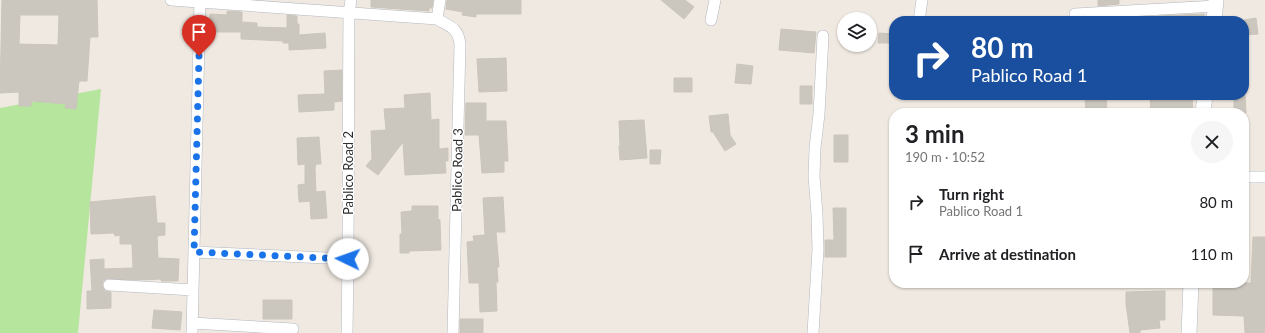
<!DOCTYPE html>
<html lang="en">
<head>
<meta charset="utf-8">
<style>
  body { margin:0; font-family:Lato,sans-serif; background:#f6f6f6; color:#202124; height:100vh; display:flex; flex-direction:column; font-size:15px; white-space:nowrap }
  * { box-sizing:border-box; margin:0 }
  p { font-size:13px; color:#757577 }
  .icon { flex:none; width:22px; height:22px; fill:none; stroke:currentColor; stroke-width:2; stroke-linecap:round; stroke-linejoin:round }
  .map { position:relative; flex:1; overflow:hidden }
  .panel { position:absolute; left:889px; top:108px; width:360px; height:180px; display:flex; flex-direction:column; background:#fff; border-radius:16px; box-shadow:0 1px 3px #0004 }
  .panel>* { flex:none }
  .guide { position:absolute; left:889px; top:16px; width:360px; height:84px; border-radius:16px; box-shadow:0 1px 3px #0004; background:#1a4fa0; color:#fff; overflow:hidden }
  .buttons { position:absolute; left:837px; top:12px; display:grid; gap:8px }
  .buttons a { display:grid; place-items:center; width:40px; height:40px; border-radius:50%; background:#fff; box-shadow:0 1px 3px #0004; font-size:20px }
  .pin { position:absolute; display:grid; place-items:center; width:34px; height:34px; color:#fff; margin:-41px -17px; border-radius:50% 50% 50% 0; rotate:-45deg; box-shadow:0 0 4px #0007 }
  .pin .icon { rotate:45deg }
  .me { position:absolute; width:44px; margin:-22px; rotate:273deg; stroke-linejoin:round; filter:drop-shadow(0 0 3px #0008) }
  .turn { display:flex; align-items:center; gap:14px; height:84px; padding:0 16px; font-size:18px }
  .turn .icon { width:52px; height:52px; stroke-width:2.5 }
  .turn b { display:block; font-size:28px; line-height:34px }
  .round { display:grid; place-items:center; flex:none; width:42px; height:42px; border-radius:21px; background:#f6f6f6 }
  .overview { display:flex; align-items:center; justify-content:space-between; height:68px; padding:0 16px }
  h1 { font-size:24px; font-weight:700; line-height:30px }
  ul { padding:0; list-style:none }
  li { display:flex; align-items:center; gap:12px; height:52px; padding:0 16px }
  li div { flex:1 }
  li b { display:block; font-size:15px }
  li em { font-style:normal }
  .map>svg:first-child { display:block }
  .green { fill:#b6e59e }
  .building { fill:#cbc7bf; stroke:#cbc5ba; fill-rule:evenodd }
  .lines { fill:none; stroke-linecap:round; stroke-linejoin:round }
  .street-casing { stroke:#b4b7c1; stroke-width:12 }
  .secondary-casing { stroke:#b4b7c1; stroke-width:16 }
  .street { stroke:#fff; stroke-width:11 }
  .secondary { stroke:#fff; stroke-width:15 }
  .route { stroke:#1a73e8; stroke-width:7; stroke-dasharray:0 12.6 }
  .labels { text-anchor:middle; stroke-width:3; stroke-linejoin:round; paint-order:stroke }
  .street-label { font-size:13px; fill:#2e2e2e; stroke:#fff }
</style>
</head>
<body>
<div class="map">
<svg width="1265" height="333" viewBox="0 0 1265 333">
  <rect width="100%" height="100%" fill="#efe9e1"/>
  <!-- green -->
  <path class="green" d="M101,89L78,333H0V108Z"/>
  <!-- building -->
  <path class="building" d="M2,0H97L98,37H90L87,81H79L76,109L65,108L66,104L31,101V106H19V92L0,93ZM20,15H59L58,45L19,44Z
    M371,0H433L432,8H429V11L371,7Z
    M447,0H521V14H476V17L462,15L463,12L446,9Z
    M661,0H685L694,7L684,19Z
    M1098,0H1119V4L1098,6Z
    M227,11L242,12V22L257,23V27L287,28V15L297,16V24H299V35L325,33L326,48L289,50V43H283V41L241,39V32H209L210,14L227,15Z
    M1204,14L1205,21H1159L1158,16Z
    M1256,18L1258,34L1244,35V20Z
    M781,29L816,32L814,53L779,50Z
    M879,33L894,34V43H878Z
    M506,58L507,91L479,92L477,59Z
    M737,64L753,66L751,84L735,83Z
    M342,70V101L334,102V110L299,112L298,95L325,94L324,71Z
    M674,78H692V92H674Z
    M800,86H812V104H800Z
    M430,93L431,120L439,119V149L448,148V161H445L446,173L405,175L403,142L378,175L366,166L372,159L371,131L386,130L384,109L405,108L404,95Z
    M1106,95L1107,113H1086L1085,96Z
    M1150,95H1192L1193,113H1151Z
    M1234,95H1245L1246,113H1234Z
    M466,103H486V121H506L508,161H504V172L482,173L479,135H465Z
    M728,114L730,135L736,144L725,151L713,132H711L709,116Z
    M644,120L647,158L620,160L619,146H620L619,121Z
    M834,135H848V162H834Z
    M319,137L321,164H316L315,168L316,192L325,191L327,218L311,219L310,201L299,202L298,185L305,184V164L298,165L297,138Z
    M650,150H661L660,164H650Z
    M155,196L157,223H165V235L157,236L158,258L179,259L178,281H161L162,279L139,280L106,279L103,281L102,285L105,291L111,292V308L87,309V291H92L90,260L104,259V269L133,268L132,244H120V235L115,236L114,233L91,234L90,202Z
    M503,197L505,232H496L499,267H497L498,282H496L497,311L480,312L479,283H469L467,242L474,241L473,236L485,235L483,198Z
    M412,206H438V219L440,220L441,250L409,251V253H400V234H402L401,212L412,211Z
    M833,208H846V257H825V240H834Z
    M1253,237H1265V333H1245L1244,316L1213,315V283H1251Z
    M1165,291V320H1159L1160,328L1140,330V333H1130L1126,304V292Z
    M263,300H292V319H263Z
    M154,310L182,312L180,330L152,328Z
    M460,319H483V333H460Z"/>
  <g class="lines">
    <defs>
      <path id="street" d="M171,0L437,19C450,27 458,27 460,44L453,333
        M1075,14L1216,6
        M437,19L440,0
        M711,20L715,0
        M919,21L922,0
        M1244,177H1265
        M194,252L349,259
        M109,285L193,290
        M192,323L293,329
        M192,333L200,0
        M347,333C349,226 348,119 349,13L351,0
        M813,333L818,249L817,214L814,176L815,148L819,114L823,36"/>
      <path id="secondary" d="M1214,21L1216,0
        M1203,113L1205,95
        M1189,333L1191,283"/>
    </defs>
    <!-- street casing -->
    <use href="#street" class="street-casing"/>
    <!-- secondary casing -->
    <use href="#secondary" class="secondary-casing"/>
    <!-- street -->
    <use href="#street" class="street"/>
    <!-- secondary -->
    <use href="#secondary" class="secondary"/>
  </g>
  <g class="lines">
    <!-- route -->
    <path class="route" d="M199,56L194,252L348,259"/>
  </g>
  <g class="labels">
    <!-- street labels -->
    <g class="street-label">
      <text transform="translate(457 170) rotate(-89)" y="5">Pablico Road 3</text>
      <text transform="translate(348 173) rotate(-90)" y="5">Pablico Road 2</text>
    </g>
  </g>
</svg>
<div class="buttons">
<a><svg class="icon" aria-label="layers" viewBox="0 0 24 24"><path d="M12 4l9 5-9 5-9-5zM3 14l9 5 9-5"/></svg></a>
</div>
<div class="pin" style="left:199px;top:56px;background:#d93025"><svg class="icon" aria-label="arrive" viewBox="0 0 24 24"><path d="M6 21V4h12l-3 4 3 4H6"/></svg></div>
<svg class="me" style="left:348px;top:259px" viewBox="-20 -20 40 40"><circle r="19" fill="#fff"/><path d="M0-13L10 11 0 6-10 11z" fill="#1a73e8"/></svg>
<div class="guide">
<div class="turn"><svg class="icon" aria-label="right" viewBox="0 0 24 24"><path d="M7 20v-9h11M14 6l5 5-5 5"/></svg><div><b>80 m</b>Pablico Road 1</div></div>
</div>
<section class="panel">
<div class="overview"><div><h1>3 min</h1><p>190 m · 10:52</p></div><a class="round"><svg class="icon" aria-label="close" viewBox="0 0 24 24"><path d="M6 6l12 12M18 6L6 18"/></svg></a></div>
<ul>
<li><svg class="icon" aria-label="right" viewBox="0 0 24 24"><path d="M7 20v-9h11M14 6l5 5-5 5"/></svg><div><b>Turn right</b><p>Pablico Road 1</p></div><em>80 m</em></li>
<li><svg class="icon" aria-label="arrive" viewBox="0 0 24 24"><path d="M6 21V4h12l-3 4 3 4H6"/></svg><div><b>Arrive at destination</b></div><em>110 m</em></li>
</ul>
</section>
</div>
</body>
</html>
